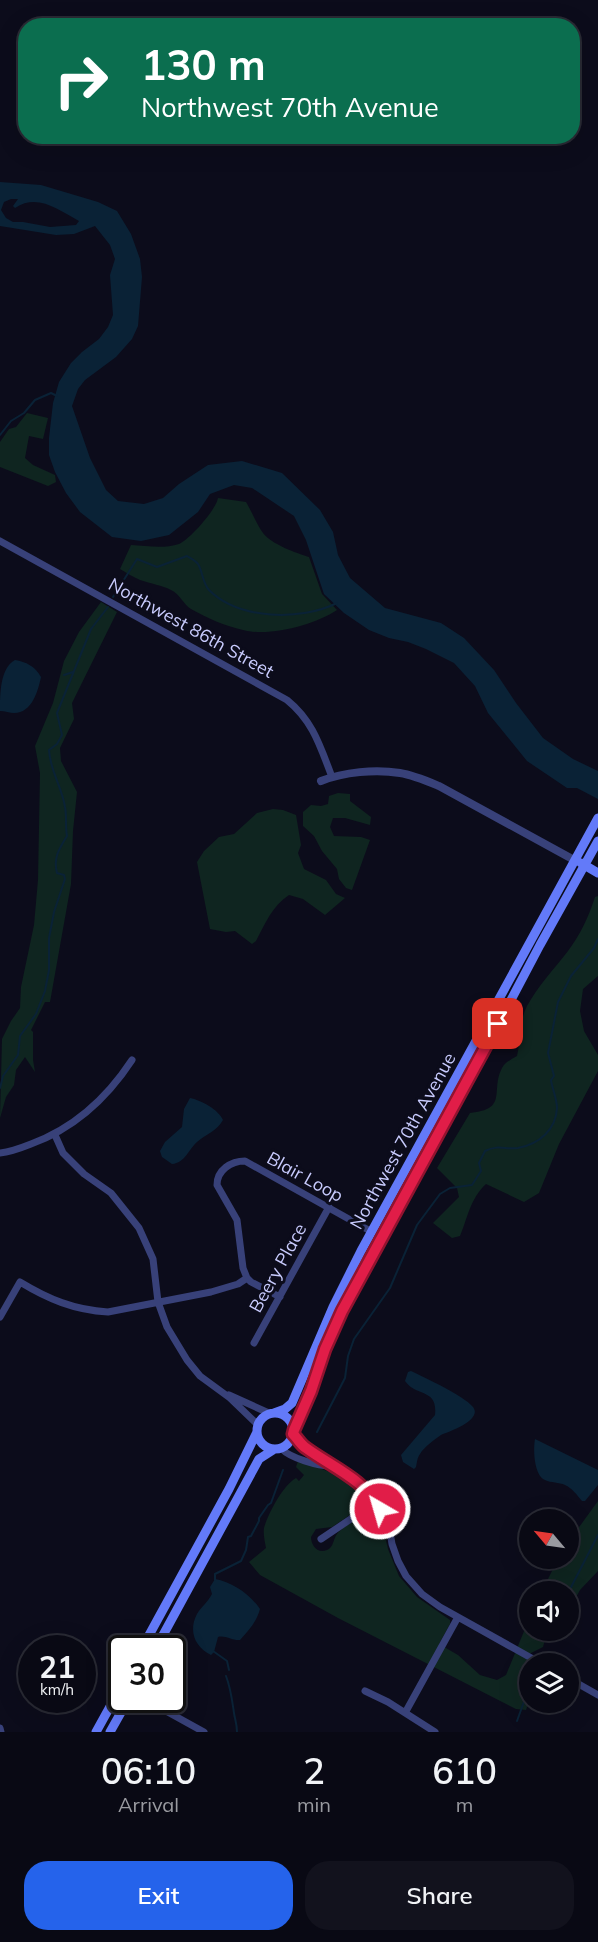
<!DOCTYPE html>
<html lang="en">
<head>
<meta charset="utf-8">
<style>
  body { margin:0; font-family:Mulish,sans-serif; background:#12121d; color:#f1f3f6; height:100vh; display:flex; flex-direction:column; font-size:22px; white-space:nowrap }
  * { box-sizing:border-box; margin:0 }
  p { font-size:20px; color:#999aa0 }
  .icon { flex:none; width:33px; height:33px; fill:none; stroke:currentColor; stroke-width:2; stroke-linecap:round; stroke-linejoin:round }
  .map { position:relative; height:1732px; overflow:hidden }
  .side { display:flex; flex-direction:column; background:#090914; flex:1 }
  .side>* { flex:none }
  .banner { position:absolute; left:18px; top:18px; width:562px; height:126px; border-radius:24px; box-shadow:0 6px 24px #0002,0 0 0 2px #292a34; background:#0b6e4f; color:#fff; overflow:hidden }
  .needle { width:39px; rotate:299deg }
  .tools { position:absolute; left:519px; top:1509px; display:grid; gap:12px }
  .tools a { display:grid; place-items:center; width:60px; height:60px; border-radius:50%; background:#090914; box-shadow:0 6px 24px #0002,0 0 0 2px #292a34; font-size:30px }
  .speed { position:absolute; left:18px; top:1635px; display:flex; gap:12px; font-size:30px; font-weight:700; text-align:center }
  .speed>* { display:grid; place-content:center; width:78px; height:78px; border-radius:50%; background:#090914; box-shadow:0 6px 24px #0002,0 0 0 2px #292a34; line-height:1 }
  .speed small { font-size:15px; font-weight:400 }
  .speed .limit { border:3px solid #111; border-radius:9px; background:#fff; color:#111 }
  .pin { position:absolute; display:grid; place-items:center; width:51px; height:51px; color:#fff; margin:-26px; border-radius:12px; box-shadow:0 3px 9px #0006 }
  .me { position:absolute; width:66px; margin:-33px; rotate:322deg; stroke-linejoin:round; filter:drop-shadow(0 0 4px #0008) }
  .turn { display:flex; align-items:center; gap:21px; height:126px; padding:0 24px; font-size:27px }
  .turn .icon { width:78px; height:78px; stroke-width:2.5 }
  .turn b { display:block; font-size:42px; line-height:51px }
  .eta { display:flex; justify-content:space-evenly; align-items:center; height:102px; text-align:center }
  .eta b { font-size:36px; font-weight:600; line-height:42px }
  .primary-button { display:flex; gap:12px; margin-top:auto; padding:12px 24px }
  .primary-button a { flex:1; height:69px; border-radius:24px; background:#2563eb; color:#fff; font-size:24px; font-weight:600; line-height:69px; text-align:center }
  .primary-button a+a { background:#12121d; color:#f1f3f6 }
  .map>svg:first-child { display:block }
  .green { fill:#0f2520 }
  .water { fill:#0a2236; fill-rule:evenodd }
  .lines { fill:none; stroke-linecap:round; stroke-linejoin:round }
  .stream { stroke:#0a2236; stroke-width:2 }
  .minor { stroke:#384179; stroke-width:7 }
  .tertiary { stroke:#384179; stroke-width:8 }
  .secondary { stroke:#637af9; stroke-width:9 }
  .route-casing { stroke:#92132f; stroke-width:15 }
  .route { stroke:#e11d48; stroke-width:10 }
  .labels { text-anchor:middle; stroke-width:6; stroke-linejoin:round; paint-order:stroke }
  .street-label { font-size:18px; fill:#c8cbfd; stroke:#0c0c1b }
</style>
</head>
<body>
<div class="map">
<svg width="598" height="1732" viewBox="0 0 598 1732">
  <rect width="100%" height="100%" fill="#0c0c1b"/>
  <!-- green -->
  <path class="green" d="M27,413L48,418L43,439L29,436L25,458L33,465L55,475L56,482L48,486L0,467V442L9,429L16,427Z
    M218,498L246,502C252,512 256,523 263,533C271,544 296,553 309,557L322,594L337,610C314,625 270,637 243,630C225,626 207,618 191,609C183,604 180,594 171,590C162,585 151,584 140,580C133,577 127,573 120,569L131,545C147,546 164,549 179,544C189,540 216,510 218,498Z
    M101,602L117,612L72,703L74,719L60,748L61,761L77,792L73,831L71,884L50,1002H45L31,1030L33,1032V1060L35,1072L25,1057L16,1070L14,1085L6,1097L0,1118L2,1039L11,1021L20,1008L21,987L34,925L38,880L40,773L35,746L53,703L64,661L79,632Z
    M338,793L350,794V801L371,817L370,825L345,818H333L330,827L334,836L361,837L370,840L352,890L346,888L339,879L337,869L322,851L314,836L303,826V812L311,805L321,806L328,804L329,796Z
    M273,809L283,810L296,815L301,845L298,853L304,869L326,880L336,894L345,898L325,915L303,899L289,895C272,906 265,924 256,941L252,944L235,931L226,932L210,929L197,862L204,851L219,837L234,834L257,813Z
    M598,896V976L583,989L580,1011L584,1031L598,1055V1071L559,1144L539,1193L524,1202L486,1184C470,1199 468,1217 460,1236L452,1238L433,1223L459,1197L457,1188L437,1168L470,1113C509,1109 490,1091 502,1068C505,1062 512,1059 517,1056C521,1039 519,1022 527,1006C538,986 554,969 568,951C580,935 589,916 595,897Z
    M298,1461C325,1469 347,1477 366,1498L365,1505L332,1527L316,1529L311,1537C311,1545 317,1554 327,1550C334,1547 333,1539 337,1534C342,1527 366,1512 375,1512L383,1528L388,1549L399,1576L417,1597L450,1620V1624L439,1644L458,1655L480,1675L497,1680L506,1675L529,1619L530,1630L557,1631L545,1640L543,1647L529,1654L527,1661L530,1664L529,1701L526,1710L516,1709L338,1618L260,1575L249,1562L266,1548C265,1542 263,1534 264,1528C268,1514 283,1485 296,1478L299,1481L304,1475L296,1467Z
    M598,1501V1571L580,1590L569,1610L568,1592L542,1591L558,1559L568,1558L569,1541Z"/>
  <!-- water -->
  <path class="water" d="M0,182L41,185L98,202L117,211L131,234L140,259L142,277L138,326L132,339L116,357L85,380L78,389L72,406L90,458L106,490L118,501L144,504L163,498L179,484L208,465L242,461L282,473L320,510L333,532L338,555L350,578L385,608L441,623L464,638L494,670L516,703L543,738L573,759L598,771V799L577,788H567L527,761L488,713L475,686L454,663L426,649L408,642L389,638L369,630L344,613L324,594L306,540L294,516L252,488L234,485L210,494L198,512L169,535L141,541L112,537L80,512L66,493L55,472L49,455V438L53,403L59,382L71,363L82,352L99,339L108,327L113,315L110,275L115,259L110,245L95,226L74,234L56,235L0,226ZM11,199H18L13,206L15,208C38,193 58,210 79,221L76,225L50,227L23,222H13L6,218L1,210L4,202Z
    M15,660C26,662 35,666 41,677C38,691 32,713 14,713C10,713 5,711 0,711C0,694 0,668 15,660Z
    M190,1098C201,1100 219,1110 223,1120C217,1131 206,1134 197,1142C188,1150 185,1163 172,1164L162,1157L160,1151L165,1142L182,1127L184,1109Z
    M411,1371C427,1379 463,1395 473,1407C483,1420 449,1432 441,1435C435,1439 424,1447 420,1454C417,1458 417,1463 416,1467L414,1469L403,1462L401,1455L435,1415C438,1388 416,1397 405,1381L408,1372Z
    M535,1439L598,1470V1485L585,1501H582C577,1495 572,1488 565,1485C559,1482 551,1483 545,1480C534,1475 533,1450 535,1439Z
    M215,1579C232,1582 250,1594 260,1609C256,1623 249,1630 240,1640C233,1641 225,1635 218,1637L214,1652L211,1655C195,1647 188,1631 197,1614C201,1607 208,1602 212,1594L210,1587Z"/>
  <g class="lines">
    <!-- stream -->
    <path class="stream" d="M0,435L11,421L24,413L35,400L51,393L57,396
      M113,597L137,559L157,567L187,556C190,558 196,561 198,564C203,572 202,582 209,590C239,620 301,621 337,603
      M64,675L73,672
      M0,1088L3,1076L18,1055L20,1036L36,1014L45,991L49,970V938L54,912L65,879L64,875L57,873C53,858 59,849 67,836C65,826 67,817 65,807C62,787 50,771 49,750L57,744L62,735L57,713L91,629L108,607
      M317,1432L345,1378L348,1356L354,1339L390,1288L417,1225L440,1194L450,1188L472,1185L481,1171L479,1163L485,1151C499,1144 505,1150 518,1148C539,1144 556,1130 557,1108C557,1099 552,1088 551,1080L554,1076L548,1053L558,1002L571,976L594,948L598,939
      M215,1580V1574L241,1561L246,1550L248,1537L251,1536L259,1521V1518L268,1505L271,1503L283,1470
      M568,1593L598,1535
      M549,1639L552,1630
      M213,1651L227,1661L229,1670
      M226,1676C231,1689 232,1700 234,1713C235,1720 237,1724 237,1732
      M517,1721L530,1685"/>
    <!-- minor -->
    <path class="minor" d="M0,541L287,700C313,721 320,746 332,777
      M55,1135L63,1153L84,1174L111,1193L139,1228L153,1259L158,1302L167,1327L187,1360L200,1376L230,1398L258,1425
      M0,1153C11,1152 21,1148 31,1144C75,1128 107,1098 132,1060
      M280,1297L251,1282L247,1278L243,1268L237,1220L217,1185C217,1170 231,1161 245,1161L372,1232
      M0,1317L20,1282C48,1299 74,1310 108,1312L211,1292L238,1284L247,1278
      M254,1343L329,1207
      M229,1395L271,1414
      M293,1434L304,1447L362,1486L376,1502L389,1526L392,1544L398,1561L406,1576L422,1594L440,1607L542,1664
      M282,1449C290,1458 318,1466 331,1466
      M321,1539L376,1502
      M568,1678L598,1695
      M365,1691L388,1702L435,1732
      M146,1700L204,1732
      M405,1713L458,1617
      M0,1728L1,1732"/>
    <!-- tertiary -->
    <path class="tertiary" d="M321,781C344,772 375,769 400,773C413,775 427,781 439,786L576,861"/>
    <!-- secondary -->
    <path class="secondary" d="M581,863L598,873
      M257 1431a18 18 0 1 1 36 0a18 18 0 1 1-36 0Z
      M274,1413L285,1409L292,1403L333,1307L361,1251L598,818
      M294,1430L311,1391L325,1349L342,1311L456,1104L540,945L598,841
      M142,1648L229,1489L257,1432
      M156,1648L259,1459L273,1450
      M96,1732L122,1685
      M110,1732L128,1700"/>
  </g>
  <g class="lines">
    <defs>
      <path id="route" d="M380,1509C365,1480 332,1467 306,1448C301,1445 298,1439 293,1434L294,1430L311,1391L325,1349L342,1311L498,1024"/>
    </defs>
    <!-- route casing -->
    <use href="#route" class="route-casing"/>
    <!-- route -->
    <use href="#route" class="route"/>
  </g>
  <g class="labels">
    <!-- street labels -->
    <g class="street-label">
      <text transform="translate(191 628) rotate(29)" y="6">Northwest 86th Street</text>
      <text transform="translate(403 1141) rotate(-61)" y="6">Northwest 70th Avenue</text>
      <text transform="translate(305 1177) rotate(29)" y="6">Blair Loop</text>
      <text transform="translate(278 1268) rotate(-61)" y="6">Beery Place</text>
    </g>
  </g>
</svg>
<div class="tools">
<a><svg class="needle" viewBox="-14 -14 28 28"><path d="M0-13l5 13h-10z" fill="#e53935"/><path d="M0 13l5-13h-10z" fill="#999aa0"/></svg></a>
<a><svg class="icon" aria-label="sound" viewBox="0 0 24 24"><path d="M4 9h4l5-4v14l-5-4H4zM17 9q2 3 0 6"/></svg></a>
<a><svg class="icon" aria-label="layers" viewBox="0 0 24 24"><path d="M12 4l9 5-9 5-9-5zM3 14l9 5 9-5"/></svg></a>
</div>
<div class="speed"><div>21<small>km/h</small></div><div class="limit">30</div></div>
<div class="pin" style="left:498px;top:1024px;background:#d93025"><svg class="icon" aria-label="arrive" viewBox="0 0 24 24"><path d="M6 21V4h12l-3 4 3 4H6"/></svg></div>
<svg class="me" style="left:380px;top:1509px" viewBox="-20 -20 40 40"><circle r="17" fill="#e11d48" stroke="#fff" stroke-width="3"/><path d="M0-11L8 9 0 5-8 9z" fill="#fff"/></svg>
<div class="banner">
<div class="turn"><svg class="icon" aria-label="right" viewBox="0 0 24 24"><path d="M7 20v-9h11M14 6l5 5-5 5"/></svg><div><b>130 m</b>Northwest 70th Avenue</div></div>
</div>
</div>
<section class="side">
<div class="eta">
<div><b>06:10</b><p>Arrival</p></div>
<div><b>2</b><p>min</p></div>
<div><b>610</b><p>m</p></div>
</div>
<div class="primary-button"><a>Exit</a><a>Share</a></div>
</section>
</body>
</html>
